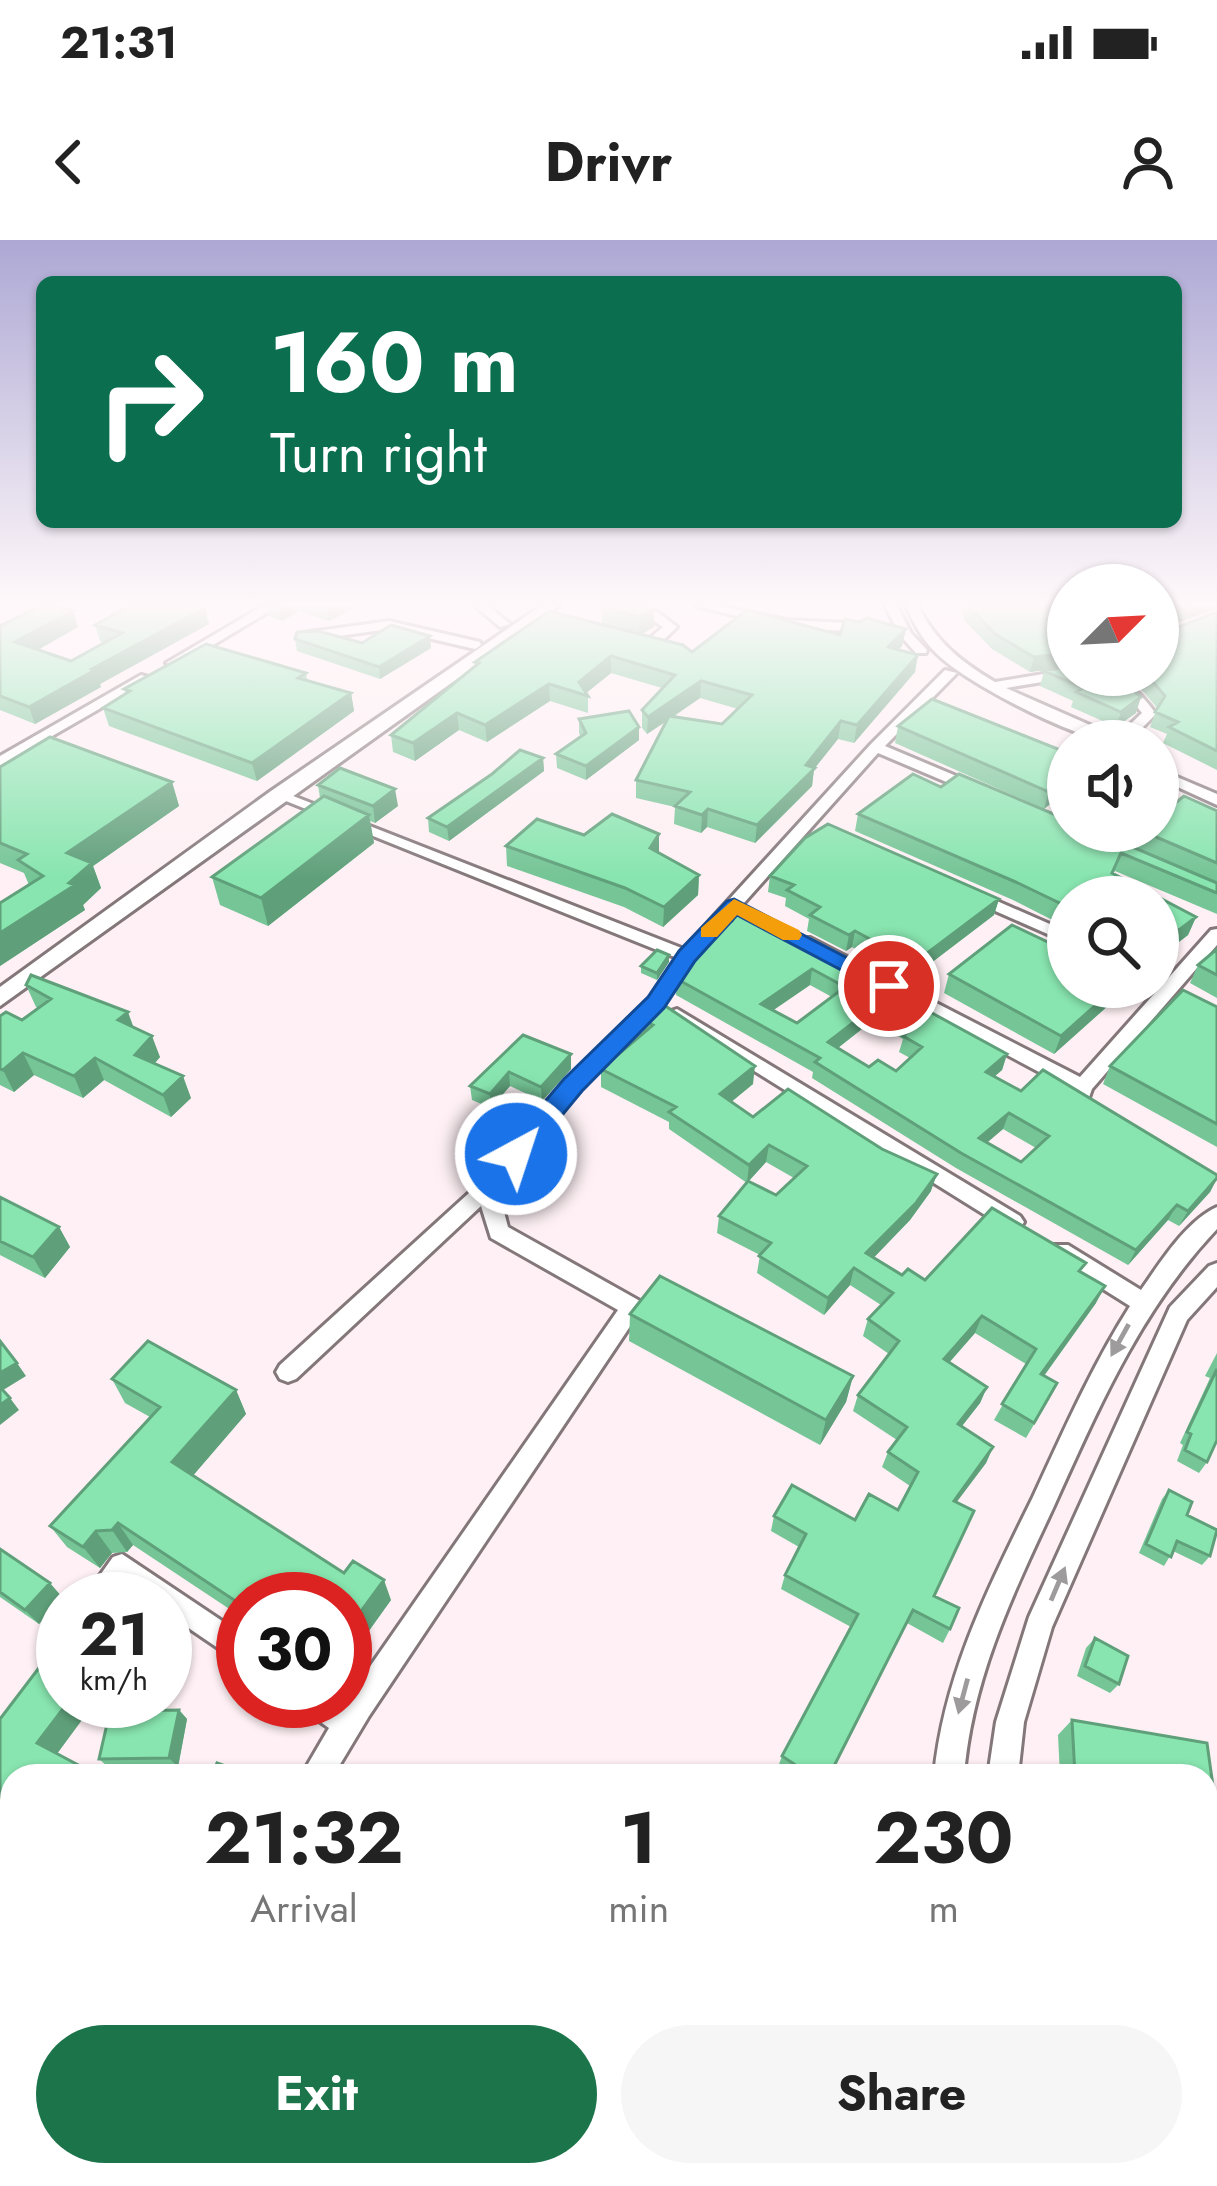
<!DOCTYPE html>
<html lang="en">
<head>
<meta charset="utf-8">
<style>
  body { margin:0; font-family:Jost,sans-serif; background:#f6f6f6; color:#222; height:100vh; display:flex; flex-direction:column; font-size:45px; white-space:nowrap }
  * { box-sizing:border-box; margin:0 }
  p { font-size:39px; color:#767676 }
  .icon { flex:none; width:66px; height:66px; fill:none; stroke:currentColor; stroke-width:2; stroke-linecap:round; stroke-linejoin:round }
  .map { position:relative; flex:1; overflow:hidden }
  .sheet { position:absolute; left:0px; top:1524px; width:1218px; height:423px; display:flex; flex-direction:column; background:#fff; border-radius:36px 36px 0 0; box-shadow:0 3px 9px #0004 }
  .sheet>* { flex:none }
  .banner { position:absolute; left:36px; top:36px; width:1146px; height:252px; border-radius:18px; box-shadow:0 3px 9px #0004; background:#0b6e4f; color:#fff; overflow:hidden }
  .needle { width:78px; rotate:66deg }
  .fabs { position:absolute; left:1047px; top:324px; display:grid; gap:24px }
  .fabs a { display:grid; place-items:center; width:132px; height:132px; border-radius:50%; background:#fff; box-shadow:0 3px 9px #0004; font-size:60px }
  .speed { position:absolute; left:36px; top:1332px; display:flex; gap:24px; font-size:60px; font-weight:700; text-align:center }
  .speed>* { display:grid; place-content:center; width:156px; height:156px; border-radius:50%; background:#fff; box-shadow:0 3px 9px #0004; line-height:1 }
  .speed small { font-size:30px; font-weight:400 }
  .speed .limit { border:18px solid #d22; background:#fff; color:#111 }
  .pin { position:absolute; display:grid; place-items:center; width:102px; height:102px; color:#fff; margin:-51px; border:6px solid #fff; border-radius:50%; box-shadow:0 3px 12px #0007 }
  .me { position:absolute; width:132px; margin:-66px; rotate:40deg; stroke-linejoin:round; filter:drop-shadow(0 0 9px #0008) }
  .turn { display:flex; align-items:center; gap:42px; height:252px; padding:0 36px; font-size:54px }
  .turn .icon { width:156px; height:156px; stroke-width:2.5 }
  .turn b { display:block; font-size:84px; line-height:102px }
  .eta { display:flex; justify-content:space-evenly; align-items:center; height:204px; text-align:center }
  .eta b { font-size:72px; font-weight:700; line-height:84px }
  .cta { display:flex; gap:24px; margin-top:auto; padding:24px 36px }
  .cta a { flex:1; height:138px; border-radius:72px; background:#1c754a; color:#fff; font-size:48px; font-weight:700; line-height:138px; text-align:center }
  .cta a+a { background:#f6f6f6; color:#222 }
  .status { display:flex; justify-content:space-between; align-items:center; height:84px; padding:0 60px; background:#fff; direction:ltr }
  .status svg { height:33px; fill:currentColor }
  header { display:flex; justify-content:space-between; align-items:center; height:156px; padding:0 36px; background:#fff; font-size:54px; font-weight:700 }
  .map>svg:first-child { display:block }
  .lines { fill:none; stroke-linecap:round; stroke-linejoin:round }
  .minor-casing { stroke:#83777a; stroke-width:6 }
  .major-casing { stroke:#83777a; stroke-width:6 }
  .minor { fill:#fff; fill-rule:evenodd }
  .major { fill:#fff; fill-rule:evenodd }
  .wall { fill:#75c596; fill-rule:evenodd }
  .shaded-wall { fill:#5fa07a }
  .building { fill:#88e5af; stroke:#5fa07a; stroke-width:3; fill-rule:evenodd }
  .oneway { fill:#9e9b9c }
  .route { fill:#1a73e8; stroke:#114b97; stroke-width:3 }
  .slow { fill:#f59e0b }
</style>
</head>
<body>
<div class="status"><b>21:31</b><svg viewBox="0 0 49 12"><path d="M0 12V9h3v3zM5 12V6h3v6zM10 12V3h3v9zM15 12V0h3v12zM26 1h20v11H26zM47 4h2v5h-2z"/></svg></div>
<header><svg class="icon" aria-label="back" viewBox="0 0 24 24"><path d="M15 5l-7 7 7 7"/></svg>Drivr<svg class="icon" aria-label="person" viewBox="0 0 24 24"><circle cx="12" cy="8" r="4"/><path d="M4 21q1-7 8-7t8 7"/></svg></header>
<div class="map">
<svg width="1217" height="1946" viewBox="0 0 1217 1946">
  <rect width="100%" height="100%" fill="#fef0f4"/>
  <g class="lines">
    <defs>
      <path id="minor" d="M263,366H278L178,426L166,423Z
        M475,366H488L510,384L500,387Z
        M696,366H719L787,380L868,384L874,388L868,392L787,388Z
        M885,366H897L911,393L927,410L926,413H916L900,395Z
        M906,366H918C936,402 961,422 995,442L1068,430V435L1073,437L1006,448L1117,497L1142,473L1133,462L1099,435C1124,435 1142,454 1156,474L1129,501C1120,501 1110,502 1101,500C1060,490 966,443 936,413C922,399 914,384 906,366Z
        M648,371H656L677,387L656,407L629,406V400H648L663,387L648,377Z
        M389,381L480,402L481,405L475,409L389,389L303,401L297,397L303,393Z
        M945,430L957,433L885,506L980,546V552H970L878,513L693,720L662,766L580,850L498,949L508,987L640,1061L643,1067L369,1476L333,1536H301L329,1488L305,1471L301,1461H339L344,1464L618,1070L491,998L481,966L296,1139L288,1142L280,1139L276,1132L280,1125L480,943L566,840L650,758L677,718L271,555L283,552L684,709L871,504Z
        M141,435L153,438L0,526V516Z
        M1158,529L1217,554V565L1158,538Z
        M974,651L1068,692V703L968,659V653Z
        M1217,689V705L1092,849L1087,863L1080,865L1070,858L1073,850L795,702L798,698H810L1080,837L1211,690Z
        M677,769L1020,976L1024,982L1020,988H1006L671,779L668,775L671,771Z
        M1217,967V989C1141,1069 1099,1167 1054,1266C1013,1354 972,1438 964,1536H934C944,1434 989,1347 1033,1257C1063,1192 1092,1126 1130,1066L1052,1017L1049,1011L1052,1005H1068L1141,1050C1160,1023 1186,981 1217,967Z
        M1217,1023V1047L1187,1080L1052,1387L1024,1482L1018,1536H988L996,1482L1029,1377L1170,1067L1209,1026Z
        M122,1314L243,1395V1425L165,1372V1359H147L125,1343L112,1359H83L113,1317Z
        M910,1935H944V1946H908Z
        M1000,1935H1034L1037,1946H1001Z"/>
      <path id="major" d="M541,366H559L0,766V747L271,551Z
        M0,1871L12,1874V1918L0,1915Z
        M147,1935H231L236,1946H151Z"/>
    </defs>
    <!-- minor casing -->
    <use href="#minor" class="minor-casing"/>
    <!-- major casing -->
    <use href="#major" class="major-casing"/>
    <!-- minor -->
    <use href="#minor" class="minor"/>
    <!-- major -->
    <use href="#major" class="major"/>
  </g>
  <!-- wall -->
  <path class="wall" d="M124,366H199L209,384L100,444L101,447L35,484L0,470V386L78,387L38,410L71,421L104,403L100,401L95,385L127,367Z
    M267,366H358L329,381L299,371L282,381L269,376Z
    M648,366L654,387L642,394L692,412L840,395L859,382L906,389L902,406L898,410L915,432L854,503L838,499L814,529L812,546L755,603L707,587L701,593L674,584L675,567L636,558V540L667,481L647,494L642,488V470L662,448L611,433L586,453L588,456V473L550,461L487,502L459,490L415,521L393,512L391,495L475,425V422L602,384V367ZM700,458L738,469L722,484L673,477Z
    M960,366H1068V435L1136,473L1116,487L1071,467L1073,461L1040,446L1044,431L1056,428L1030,432L992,409L965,381Z
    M1158,366H1217V371L1215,369L1160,389L1165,392L1217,372V530L1163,503L1167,494L1150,487L1157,468L1141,449L1120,435H1158Z
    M295,399L362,403L431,408L380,439L297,411Z
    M306,433L307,440L351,453L354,471L257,541L109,486L103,468L126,454L124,449Z
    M579,479L639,500L586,540L557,528L556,514L581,497L579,493Z
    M898,486L1068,513V557L1061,555L1044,569L895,503Z
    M543,518L544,531L449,601L429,592L428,578Z
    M0,527L172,542L179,566L93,626L101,648L83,665L85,670L0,726V663L29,645L24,633L0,623Z
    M318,545L398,566L375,583L370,581L374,603L268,686L220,665L212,637L320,558Z
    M941,547L1135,608L1141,591L1217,571V674L1115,631L1113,634L1068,657V688L1013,660L855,591L858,574Z
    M584,595L659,613L699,635L698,655L663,687L624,667L507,626L506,606Z
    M770,636L999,659L994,675L910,739L852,707L846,711L807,691L809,679L785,666L786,658L768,652Z
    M1158,657L1196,677L1188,695L1171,708L1158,701Z
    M725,677L830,709L829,717L1007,814L1002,830L994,837L1021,851L1217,939L1210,952L1179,986L1168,980L1128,1025L956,928L812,838L813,832L676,755L677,739L725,687ZM810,745L832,757L797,783L773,770ZM872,781L903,799L899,812L910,818L896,831L869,827L838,808ZM1003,889L1036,908L1021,922L987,902Z
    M1052,704L1129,747L1054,814L944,753L949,734Z
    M1217,709V758L1190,743L1198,725Z
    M669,715V722L657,740L641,733V726Z
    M26,745L133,787L160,817L154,824L191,858L171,877L104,840L83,858L34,835L14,852L0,845V776L22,780L38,768L36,767Z
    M1217,767V907L1103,844L1110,826Z
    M644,780L753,844L731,862L753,877L931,951L910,980L874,1017L902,1035L925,1040L1081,1032L1096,1063L1044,1136L1049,1159L1026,1198L994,1180L1026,1124L975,1093L949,1123L987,1147L980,1163L962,1186L993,1207L986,1223L956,1262L934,1356L950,1389L943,1403L907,1383L829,1536H791L778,1527L782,1516L851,1387L781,1349L785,1335L799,1307L771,1291L774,1276L855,1280L898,1270L910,1246L882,1227L888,1212L897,1200L853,1171L858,1155L889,1114L863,1096L868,1079L881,1065L850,1045L824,1075L757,1033L760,1015L717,993L719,976L776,955L794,938L766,922L747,943L669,889V882L601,847V829L643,794Z
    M523,795L571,814V829L542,861L510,846L491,868L472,860L470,846Z
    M0,957L59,987L70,1007L45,1038L0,1015Z
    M630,1074L853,1136L846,1162L820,1205L629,1101Z
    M1217,1113V1200L1207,1222L1199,1233L1177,1221L1183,1205L1180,1203L1210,1138L1205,1136Z
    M112,1139L236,1150L246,1174L193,1235L344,1333L391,1360L348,1420L345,1419V1359H243V1378L133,1305L127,1312L112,1313L100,1328L67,1307L50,1286L150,1177L125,1163Z
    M1169,1250L1187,1275L1210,1316L1202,1325L1173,1311L1164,1326L1139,1313L1162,1259Z
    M0,1309L63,1358L39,1384L0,1357Z
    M1095,1398L1119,1444L1110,1453L1077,1436L1086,1408Z
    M179,1470L187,1479L178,1527H108L99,1519Z
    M1072,1480L1207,1503L1217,1575V1695L1212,1698L1206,1697V1536H1060L1058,1495Z
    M1206,1773L1217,1776V1900L1206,1898Z
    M765,1935H810L809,1946H799Z"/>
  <!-- shaded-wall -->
  <path class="shaded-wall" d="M279,366H298L299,371L282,381Z
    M327,366H358L329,381Z
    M1189,366H1217L1215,369L1158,390L1161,376Z
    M205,368L209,384L100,444L101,447L35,484L29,467L92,429Z
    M654,368V387L639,396L640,377Z
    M73,371L78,387L21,419L15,402Z
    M906,389L902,406L885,424L888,407Z
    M430,396L431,408L380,439L379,427Z
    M1068,413V427L1030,432L1034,417Z
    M918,415L915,432L854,503L857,485Z
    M611,416V433L585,454L579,442Z
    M701,441L700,458L647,494L648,477Z
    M549,444L550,461L487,502L485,485Z
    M351,453L354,471L257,541L252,523Z
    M1141,457L1136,473L1116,487L1121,472Z
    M457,473L459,490L415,521L413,503Z
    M841,481L838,499L814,529L812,546L755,603L757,585Z
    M639,487V500L586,540V526Z
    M543,518L544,531L449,601L447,587Z
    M1066,538L1061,555L1044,569L1049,552Z
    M172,542L179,566L93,626L101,648L83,665L85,670L0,726V693L67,613Z
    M395,549L398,566L375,583L373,566Z
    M708,569L707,587L701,593L702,575Z
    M369,575L374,603L268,686L261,658Z
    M659,594V613L650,608Z
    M699,635L698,655L663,687L664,667Z
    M999,659L994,675L910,739L914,723Z
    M1196,677L1188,695L1171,708L1179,690Z
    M855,691L852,707L846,711L849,695Z
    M669,715V722L657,740V733Z
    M812,729L810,745L759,780L761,764Z
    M1116,747H1129L1054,814L1061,796Z
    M876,765L872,781L825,818L828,802Z
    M128,772L136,794L118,780Z
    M152,796L160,817L143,837L135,815Z
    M23,813L34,835L14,852L3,830Z
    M571,814V829L542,861L541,847Z
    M1007,814L1002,830L981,848L986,832Z
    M95,818L104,840L83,858L74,836Z
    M755,826L753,844L719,872L720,854Z
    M509,832L510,846L491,868L490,854Z
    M183,836L191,858L171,877L163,855Z
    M1009,873L1003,889L974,914L979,898Z
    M769,905L766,922L747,943L749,925Z
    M937,934L931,951L910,980L862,1030L866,1013Z
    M1217,938L1210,952L1179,986L1188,971Z
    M1177,965L1168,980L1128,1025L1136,1010Z
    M59,987L70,1007L45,1038L33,1017Z
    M854,1028L850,1045L824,1075L828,1058Z
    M1105,1046L1096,1063L1033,1151L1041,1134Z
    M982,1076L975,1093L937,1136L944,1119Z
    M17,1123L26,1136L0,1152V1133Z
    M853,1136L846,1162L820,1205L826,1180Z
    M987,1147L980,1163L951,1200L958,1184Z
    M236,1150L246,1174L185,1245L172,1222Z
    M10,1158L19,1170L0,1185V1165Z
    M993,1207L986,1223L947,1275L954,1261Z
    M118,1283L133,1305L127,1312L112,1290Z
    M96,1291L112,1313L100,1328L83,1307Z
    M384,1340L391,1360L348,1420L345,1414V1393Z
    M50,1343L63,1358L39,1384L25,1370Z
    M69,1461H96L54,1518L37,1503Z
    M179,1470L187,1479L178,1527L169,1518Z"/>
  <!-- building -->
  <path class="building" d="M40,366H56L73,371L15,402L71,421L122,393L95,385L129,366H199L205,368L92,429L95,430L29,467L0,456V386Z
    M603,366H648L654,368L640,377L602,367Z
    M1068,366V413L1034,417L995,394L968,366Z
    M1158,366H1189L1161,376L1159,388L1165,392L1217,372V511L1169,487L1178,482L1155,472L1165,456L1147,435H1158Z
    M747,370L840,395L845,379L859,382L867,378L906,389L888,407L918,415L857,485L841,481L806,525L815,528L757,585L708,569L702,575L675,566L690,552L636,540L669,476L722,484L752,455L701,441L648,477L642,470L675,435L611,416L579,442L588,456L549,444L485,485L457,473L413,503L391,495L479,423L475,422L549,371L683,405L692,412Z
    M391,385L430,396L379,427L295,399L297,392L318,391L362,403Z
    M206,404L306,433L298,438L351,453L252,523L103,468L130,451L124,449Z
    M1068,426V435H1116L1141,457L1121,472L1076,452L1083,448L1044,431Z
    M932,459L1068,513V538L1049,552L898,486Z
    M629,471L639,487L586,526L556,514L586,493L579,479Z
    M50,497L172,542L67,613L92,623L69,643L75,645L0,693V663L43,636L18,620L27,614L0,603V527Z
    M520,510L543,518L447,587L428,578L492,534Z
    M340,528L395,549L373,566L318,545Z
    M913,534L941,547L959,534L1068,580V591H1095L1217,643V653L1121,613L1112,633L1158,657H1068V667L1018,643L858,574Z
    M324,556L369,575L261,658L212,637Z
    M1184,556L1217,571V623L1142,591H1158V577Z
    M612,574L659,594L650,608L699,635L664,667L625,648L506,606L537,579L584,595Z
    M828,584L999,659L914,723L855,691L849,695L810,675L820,667L787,650L794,645L770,636L805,598Z
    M1158,657L1196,677L1179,690L1162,681L1158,684Z
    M744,665L830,709L824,714L1007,814L986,832L1021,851L1043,830L1217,935V938L1188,971L1177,965L1136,1010L961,913L815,822L820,818L677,739L692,715L732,681L725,677ZM812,729L845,747L797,783L761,764ZM876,765L914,787L903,796L922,807L896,831L878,820L869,827L828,802ZM1009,873L1049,896L1021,922L979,898Z
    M1012,685L1052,704L1063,695L1068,697V747H1116L1061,796L949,734Z
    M1217,709V735L1198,725Z
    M657,710L669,715L657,733L641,726Z
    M31,735L128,772L118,780L152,796L135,815L183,836L163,855L95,818L74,836L23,813L3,830L0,829V776L6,772L22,780L51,759L26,745Z
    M1183,750L1217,767V884L1110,826Z
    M664,765L755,826L720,854L753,877L788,849L882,909L937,934L916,963L866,1013L902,1035L908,1029L925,1040L992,968L1086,1023L1079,1031L1105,1046L1041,1134L1057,1143L1034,1183L1002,1164L1036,1109L982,1076L944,1119L987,1147L958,1184L993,1207L954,1261L974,1271L934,1356L959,1368L950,1389L913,1370L829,1536H812L782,1516L858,1374L785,1335L806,1294L774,1276L792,1245L855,1280L869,1254L898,1270L918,1232L888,1212L907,1187L858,1155L899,1101L868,1079L893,1053L854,1028L828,1058L759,1016L771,1003L719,976L748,941L776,955L807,926L769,905L749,925L669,872L676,867L601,829L653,785L644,780Z
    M523,795L571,814L541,847L509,832L490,854L470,846Z
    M0,957L59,987L33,1017L0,1001Z
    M660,1036L853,1136L826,1180L630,1074Z
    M0,1101L17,1123L0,1133Z
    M148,1101L236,1150L172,1222L344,1333L353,1321L384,1340L345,1393V1359H243V1366L118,1283L112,1290L96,1291L83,1307L50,1286L160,1167L112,1139Z
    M1217,1129V1200L1207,1222L1185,1210L1191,1194L1187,1192Z
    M0,1147L10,1158L0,1165Z
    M1169,1250L1192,1262L1187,1275L1217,1290L1210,1316L1177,1301L1171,1317L1146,1304Z
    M0,1309L50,1343L25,1370L0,1352Z
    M57,1386L63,1390V1461H69L37,1503L99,1536H12V1782L0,1774V1479L51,1412Z
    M1095,1398L1128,1416L1119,1444L1085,1426Z
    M179,1470L169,1518L99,1519L110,1471Z
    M1072,1480L1207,1503L1217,1575V1684L1206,1682V1536H1075Z
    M217,1523L253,1536H211Z
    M550,1526L574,1536H547Z
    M1206,1773L1217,1776V1892L1211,1890L1206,1844Z
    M773,1935H810L809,1946H807Z"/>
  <!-- one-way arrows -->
  <defs><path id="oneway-solid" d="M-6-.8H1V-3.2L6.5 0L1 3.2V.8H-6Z" transform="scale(3)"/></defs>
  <g class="oneway">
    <use href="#oneway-solid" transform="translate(1120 1100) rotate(119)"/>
    <use href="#oneway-solid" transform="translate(1058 1344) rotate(-67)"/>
    <use href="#oneway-solid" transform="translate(963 1456) rotate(105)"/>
  </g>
  <!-- sky -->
  <linearGradient id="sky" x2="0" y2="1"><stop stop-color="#ada8d4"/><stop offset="0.57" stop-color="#fff8fa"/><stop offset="1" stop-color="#fff8fa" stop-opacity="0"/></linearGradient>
  <rect width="1217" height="638" fill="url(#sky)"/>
  <!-- route -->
  <path class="route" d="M734,659L901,746L889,754L881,751L737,675L695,721L664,768L582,851L525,920H506L503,914L506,907L564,839L648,757L679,711L727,661Z"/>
  <!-- slow -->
  <path class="slow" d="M734,659L799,690L802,695L799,700H783L737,675L717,697H701V688Z"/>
</svg>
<div class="fabs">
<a><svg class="needle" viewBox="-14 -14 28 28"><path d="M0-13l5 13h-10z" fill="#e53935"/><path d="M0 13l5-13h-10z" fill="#767676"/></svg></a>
<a><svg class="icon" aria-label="sound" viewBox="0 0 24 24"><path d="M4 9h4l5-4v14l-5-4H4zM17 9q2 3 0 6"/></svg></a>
<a><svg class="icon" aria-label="search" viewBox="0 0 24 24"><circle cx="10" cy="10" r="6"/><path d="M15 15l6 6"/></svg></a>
</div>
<div class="speed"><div>21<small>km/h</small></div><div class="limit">30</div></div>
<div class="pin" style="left:889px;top:746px;background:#d93025"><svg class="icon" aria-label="arrive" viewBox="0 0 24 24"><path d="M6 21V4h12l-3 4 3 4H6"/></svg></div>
<svg class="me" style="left:516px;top:914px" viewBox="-20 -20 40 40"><circle r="17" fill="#1a73e8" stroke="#fff" stroke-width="3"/><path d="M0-11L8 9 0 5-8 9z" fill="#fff"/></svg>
<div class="banner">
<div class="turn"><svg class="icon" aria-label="right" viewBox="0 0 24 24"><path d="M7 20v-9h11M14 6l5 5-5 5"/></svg><div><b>160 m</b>Turn right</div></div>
</div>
<section class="sheet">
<div class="eta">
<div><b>21:32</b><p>Arrival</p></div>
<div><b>1</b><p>min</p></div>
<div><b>230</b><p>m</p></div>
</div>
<div class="cta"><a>Exit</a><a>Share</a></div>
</section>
</div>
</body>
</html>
